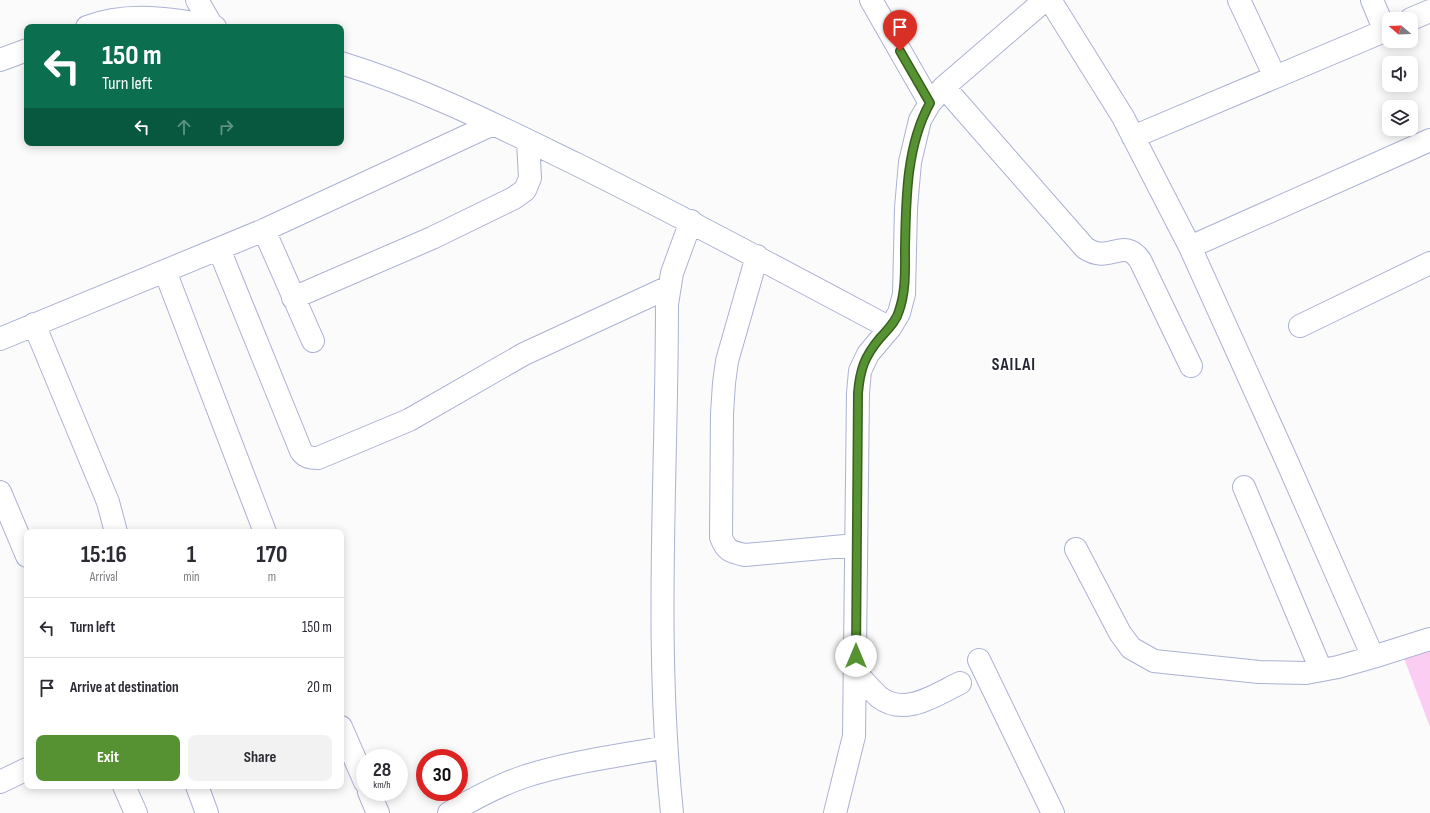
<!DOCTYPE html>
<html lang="en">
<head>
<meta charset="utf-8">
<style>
  body { margin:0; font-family:"Sofia Sans Condensed",sans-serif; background:#f2f2f3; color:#2b2b33; height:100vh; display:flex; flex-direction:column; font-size:15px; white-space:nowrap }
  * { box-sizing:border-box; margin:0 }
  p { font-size:13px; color:#7c7c81 }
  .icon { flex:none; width:22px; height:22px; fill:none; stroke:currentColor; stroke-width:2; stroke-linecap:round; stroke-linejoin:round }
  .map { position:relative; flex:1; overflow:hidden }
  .drawer { position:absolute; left:24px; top:529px; width:320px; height:260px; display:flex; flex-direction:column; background:#fff; border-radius:8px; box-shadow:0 2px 10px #0003 }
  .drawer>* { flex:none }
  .banner { position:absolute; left:24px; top:24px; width:320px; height:122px; border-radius:8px; box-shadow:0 2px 10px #0003; background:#0b6e4f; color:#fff; overflow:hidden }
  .needle { width:26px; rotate:289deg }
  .fabs { position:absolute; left:1382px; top:12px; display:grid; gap:8px }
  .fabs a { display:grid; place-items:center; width:36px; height:36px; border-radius:8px; background:#fff; box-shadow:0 2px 10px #0003; font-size:20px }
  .speed { position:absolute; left:356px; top:749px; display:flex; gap:8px; font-size:20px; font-weight:700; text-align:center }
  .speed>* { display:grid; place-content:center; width:52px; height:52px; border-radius:50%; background:#fff; box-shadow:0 2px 10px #0003; line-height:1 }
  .speed small { font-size:10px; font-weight:400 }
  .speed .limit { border:6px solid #d22; background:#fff; color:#111 }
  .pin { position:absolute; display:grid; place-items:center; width:34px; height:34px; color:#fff; margin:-41px -17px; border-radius:50% 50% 50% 0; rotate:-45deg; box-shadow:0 0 4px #0007 }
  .pin .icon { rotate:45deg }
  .me { position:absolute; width:44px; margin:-22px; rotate:0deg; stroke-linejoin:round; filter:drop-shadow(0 0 3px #0008) }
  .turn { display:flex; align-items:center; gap:14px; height:84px; padding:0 12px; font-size:18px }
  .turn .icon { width:52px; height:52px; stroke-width:2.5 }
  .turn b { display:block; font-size:28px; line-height:34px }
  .lanes { display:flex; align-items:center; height:38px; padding:0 12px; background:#0003; justify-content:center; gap:20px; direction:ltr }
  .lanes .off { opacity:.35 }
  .eta { display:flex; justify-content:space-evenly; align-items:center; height:68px; text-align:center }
  .eta b { font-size:24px; font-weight:700; line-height:28px }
  .button { display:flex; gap:8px; margin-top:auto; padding:8px 12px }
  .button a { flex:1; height:46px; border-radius:8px; background:#569232; color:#fff; font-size:16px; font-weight:700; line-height:46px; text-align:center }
  .button a+a { background:#f2f2f3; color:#2b2b33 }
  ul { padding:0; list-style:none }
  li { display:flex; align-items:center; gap:12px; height:60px; padding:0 12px; border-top:1px solid #e1e1e2 }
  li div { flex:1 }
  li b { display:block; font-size:15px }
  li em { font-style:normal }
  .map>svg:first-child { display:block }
  .green { fill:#fbcdf2 }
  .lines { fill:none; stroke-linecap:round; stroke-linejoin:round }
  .street-casing { stroke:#abb2d2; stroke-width:24 }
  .street { stroke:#fff; stroke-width:22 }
  .route-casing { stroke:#385f20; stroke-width:10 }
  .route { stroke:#569232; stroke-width:7 }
  .labels { text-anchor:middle; stroke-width:4; stroke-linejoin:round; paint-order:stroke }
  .district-label { font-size:17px; font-weight:bold; letter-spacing:1px; fill:#232531; stroke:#fff }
</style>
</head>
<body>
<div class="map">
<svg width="1430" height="813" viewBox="0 0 1430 813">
  <rect width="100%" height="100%" fill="#fbfbfb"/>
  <!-- green -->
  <path class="green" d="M1430,642V727L1402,653Z"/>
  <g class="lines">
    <defs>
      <path id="street" d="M197,0L212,26
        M871,0L930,103
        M1050,0L1123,117L1190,247L1285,457L1373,657
        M1239,0L1275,77
        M1372,0L1385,31
        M1411,19L1430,11
        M87,27C128,11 174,19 215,27
        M0,60L27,50
        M341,63C423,88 498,126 574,163C681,216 785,272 890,328
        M944,87L1085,248C1110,265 1123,236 1140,260L1191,366
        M1133,137L1389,29
        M264,230L313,341
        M1190,247L1430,140
        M219,249L301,451C305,457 310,458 318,458L409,420L524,354L669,287
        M757,256L727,361L724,383L722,414L721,537C726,551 731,552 745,555L856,545
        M165,271L265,532
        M293,298L432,238L514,198L525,190L530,178L528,141
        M34,324L108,502L116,532
        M1300,326L1430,263
        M0,339L264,230L493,124
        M1244,487L1321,670
        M0,492L27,556
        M1076,549L1120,633L1131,648L1154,661L1259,672L1306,673L1338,667L1373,657L1430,639
        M979,660L1053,813
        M855,672C863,680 871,690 879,697C905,717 935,695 960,683
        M341,727L365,782
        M0,782L27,769
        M124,786L136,813
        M197,786L207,813
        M369,792L378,813
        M449,813C473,799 497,786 523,777C569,762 618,756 666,747
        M672,813C654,644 667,474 667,304L672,273L691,221
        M835,813L854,736L858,393L860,371L868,354L890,328L899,313L904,294L906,208L910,162L920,120L930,103L944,87L1045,0"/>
    </defs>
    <!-- street casing -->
    <use href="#street" class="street-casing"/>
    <!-- street -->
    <use href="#street" class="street"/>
  </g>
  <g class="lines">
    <defs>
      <path id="route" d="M856,656L858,393C860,370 864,357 880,338C887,330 896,322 899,311C906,291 905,270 905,248C906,200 906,146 930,103L900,51"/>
    </defs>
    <!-- route casing -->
    <use href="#route" class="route-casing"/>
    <!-- route -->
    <use href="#route" class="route"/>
  </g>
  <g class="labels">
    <!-- district labels -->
    <g class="district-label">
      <text x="1014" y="370">SAILAI</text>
    </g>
  </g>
</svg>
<div class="fabs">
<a><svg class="needle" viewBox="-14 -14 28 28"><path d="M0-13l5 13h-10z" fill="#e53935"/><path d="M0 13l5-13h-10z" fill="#7c7c81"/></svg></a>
<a><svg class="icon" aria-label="sound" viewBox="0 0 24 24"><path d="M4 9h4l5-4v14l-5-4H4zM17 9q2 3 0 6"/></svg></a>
<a><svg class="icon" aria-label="layers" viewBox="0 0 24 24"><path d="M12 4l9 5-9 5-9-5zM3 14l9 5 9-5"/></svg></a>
</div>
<div class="speed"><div>28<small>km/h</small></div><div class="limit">30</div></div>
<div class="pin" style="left:900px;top:51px;background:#d93025"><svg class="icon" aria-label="arrive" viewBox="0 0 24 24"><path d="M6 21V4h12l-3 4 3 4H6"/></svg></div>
<svg class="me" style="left:856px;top:656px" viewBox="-20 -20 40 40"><circle r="19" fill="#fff"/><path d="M0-13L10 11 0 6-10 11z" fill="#569232"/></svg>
<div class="banner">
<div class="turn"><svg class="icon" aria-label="left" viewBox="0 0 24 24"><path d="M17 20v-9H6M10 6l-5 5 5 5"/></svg><div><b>150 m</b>Turn left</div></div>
<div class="lanes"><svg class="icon" aria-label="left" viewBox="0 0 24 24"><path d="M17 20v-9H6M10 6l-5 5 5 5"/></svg><svg class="icon off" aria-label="ahead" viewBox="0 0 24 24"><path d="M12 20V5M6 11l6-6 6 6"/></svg><svg class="icon off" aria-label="right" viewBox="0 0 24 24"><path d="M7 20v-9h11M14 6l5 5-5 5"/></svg></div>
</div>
<section class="drawer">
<div class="eta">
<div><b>15:16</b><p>Arrival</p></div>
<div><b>1</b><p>min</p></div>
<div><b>170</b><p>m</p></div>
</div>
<ul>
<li><svg class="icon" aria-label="left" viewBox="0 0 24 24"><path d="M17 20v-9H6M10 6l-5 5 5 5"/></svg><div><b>Turn left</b></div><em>150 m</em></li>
<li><svg class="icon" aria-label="arrive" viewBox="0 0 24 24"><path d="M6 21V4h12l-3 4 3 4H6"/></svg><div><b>Arrive at destination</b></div><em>20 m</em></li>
</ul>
<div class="button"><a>Exit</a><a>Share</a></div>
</section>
</div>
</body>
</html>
